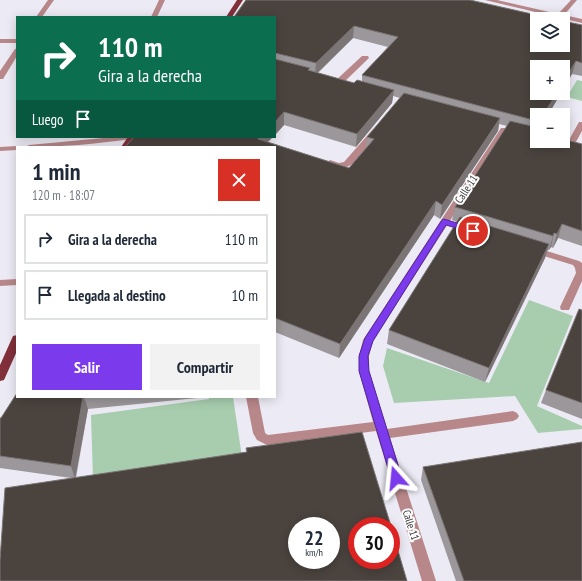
<!DOCTYPE html>
<html lang="es">
<head>
<meta charset="utf-8">
<style>
  body { margin:0; font-family:"PT Sans Narrow",sans-serif; background:#f2f2f3; color:#1f2937; height:100vh; display:flex; flex-direction:column; font-size:15px; white-space:nowrap }
  * { box-sizing:border-box; margin:0 }
  p { font-size:13px; color:#747a83 }
  .icon { flex:none; width:22px; height:22px; fill:none; stroke:currentColor; stroke-width:2; stroke-linecap:round; stroke-linejoin:round }
  .map { position:relative; flex:1; overflow:hidden }
  .drawer { position:absolute; left:16px; top:146px; width:260px; height:252px; display:flex; flex-direction:column; background:#fff; border-radius:0px; box-shadow:0 2px 10px #0003 }
  .drawer>* { flex:none }
  .top-card { position:absolute; left:16px; top:16px; width:260px; height:122px; border-radius:0px; box-shadow:0 2px 10px #0003; background:#0b6e4f; color:#fff; overflow:hidden }
  .buttons { position:absolute; left:530px; top:12px; display:grid; gap:8px }
  .buttons a { display:grid; place-items:center; width:40px; height:40px; border-radius:0px; background:#fff; box-shadow:0 2px 10px #0003; font-size:20px }
  .speed { position:absolute; left:288px; top:517px; display:flex; gap:8px; font-size:20px; font-weight:700; text-align:center }
  .speed>* { display:grid; place-content:center; width:52px; height:52px; border-radius:50%; background:#fff; box-shadow:0 2px 10px #0003; line-height:1 }
  .speed small { font-size:10px; font-weight:400 }
  .speed .limit { border:6px solid #d22; background:#fff; color:#111 }
  .pin { position:absolute; display:grid; place-items:center; width:34px; height:34px; color:#fff; margin:-17px; border:2px solid #fff; border-radius:50%; box-shadow:0 1px 4px #0007 }
  .me { position:absolute; width:44px; margin:-22px; rotate:342deg; stroke-linejoin:round; filter:drop-shadow(0 0 3px #0008) }
  .turn { display:flex; align-items:center; gap:14px; height:84px; padding:0 16px; font-size:18px }
  .turn .icon { width:52px; height:52px; stroke-width:2.5 }
  .turn b { display:block; font-size:28px; line-height:34px }
  .then { display:flex; align-items:center; height:38px; padding:0 16px; background:#0003; gap:8px; font-size:15px }
  .round { display:grid; place-items:center; flex:none; width:42px; height:42px; border-radius:0px; background:#f2f2f3 }
  .overview { display:flex; align-items:center; justify-content:space-between; height:68px; padding:0 16px }
  h1 { font-size:24px; font-weight:700; line-height:30px }
  .cta { display:flex; gap:8px; margin-top:auto; padding:8px 16px }
  .cta a { flex:1; height:46px; border-radius:0px; background:#7c3aed; color:#fff; font-size:16px; font-weight:700; line-height:46px; text-align:center }
  .cta a+a { background:#f2f2f3; color:#1f2937 }
  ul { padding:0; list-style:none }
  li { display:flex; align-items:center; gap:12px; height:50px; margin:0 8px 6px; padding:0 8px; border:2px solid #e0e1e3; border-radius:0px }
  li div { flex:1 }
  li b { display:block; font-size:15px }
  li em { font-style:normal }
  .map>svg:first-child { display:block }
  .green { fill:#a7cdae }
  .lines { fill:none; stroke-linecap:round; stroke-linejoin:round }
  .minor { fill:#b78789; fill-rule:evenodd }
  .major { fill:#81303a; fill-rule:evenodd }
  .wall { fill:#9b979a; fill-rule:evenodd }
  .shaded-wall { fill:#7b7575 }
  .building { fill:#4a433e; stroke:#7b7575; fill-rule:evenodd }
  .route { fill:#7c3aed; stroke:#51269a }
  .labels { text-anchor:middle; stroke-width:4; stroke-linejoin:round; paint-order:stroke }
  .street-label { font-size:11px; fill:#363539; stroke:#fff }
</style>
</head>
<body>
<div class="map">
<svg width="582" height="581" viewBox="0 0 582 581">
  <rect width="100%" height="100%" fill="#ecebf5"/>
  <!-- green -->
  <path class="green" d="M577,80L582,81V101L567,97Z
    M529,300L573,316L537,406L582,426V429L538,433L515,396L394,403L383,366L387,348L489,383Z
    M209,397H233L242,457L93,479L91,415L209,399Z"/>
  <g class="lines">
    <!-- minor -->
    <path class="minor" d="M48,0H54L42,17H36Z
      M159,0H165L157,17H151Z
      M485,0H497L558,14L571,0H577L564,15L582,19V23Z
      M0,39H17V43H0Z
      M17,48V56L3,79H0V71L15,49Z
      M362,56H368L369,58L340,86H334V82Z
      M579,122H582V131L572,149H566L565,147Z
      M501,128H507L508,130L373,341L369,356V371L387,429L513,411L517,413L519,416L517,419L513,421L390,438L436,581H422L376,431L267,445L257,440L253,433L246,397H258L265,433L268,435L373,422L359,371V356L363,340Z
      M373,129H379L380,131C375,138 355,163 349,166C342,170 331,169 326,163L330,160L339,163L344,162Z
      M114,137H136L132,139C96,144 61,147 25,147L29,145Z
      M17,146L20,147H17V150L0,151V147Z
      M534,247L579,261L582,263V281L569,310H561L560,307L576,273L575,268L573,265L531,252L529,250L531,248Z
      M17,279V285L0,286V280Z"/>
    <!-- major -->
    <path class="major" d="M237,0H243L232,17H226Z
      M128,137H136L129,147H121Z
      M17,335V351L4,380L0,381V365L13,336Z"/>
  </g>
  <!-- wall -->
  <path class="wall" d="M275,17L582,25V76L572,74L563,90V67L561,93L548,115H537V141L582,144V246L558,238L553,248L551,247L549,250H548L545,258L485,382L387,344L389,330L457,222L452,220L455,207L507,126L499,124L498,131L440,219L434,215L339,358L275,332V147L268,142L349,168L366,147L367,137L400,98L393,96L392,103L356,147L284,125L275,135ZM353,38L388,47L362,75V82L354,83L318,73Z
    M582,310V419L541,403L546,390Z
    M17,397H197V398L88,409L76,478L246,452V448L391,526L71,478L0,468V418H1Z
    M423,467L582,581H456L421,480Z"/>
  <!-- shaded-wall -->
  <path class="shaded-wall" d="M354,26L353,38L315,75L316,63Z
    M576,61L572,74L563,90V82Z
    M394,90L392,103L356,147L357,134Z
    M557,93H561L548,115H543Z
    M284,112V125L275,135V122Z
    M500,118L498,131L440,219L442,205Z
    M259,137H273L263,147L258,139Z
    M436,201L434,215L339,358L340,344Z
    M562,224L558,238L553,248L557,234Z
    M554,233L551,247L549,250L553,236Z
    M549,244L545,258L485,382L489,368Z
    M83,397H84L88,409L75,479L71,466Z"/>
  <!-- building -->
  <path class="building" d="M246,0H470L554,19H537V45H563V21L582,25V63L576,61L563,82V67H537V93H557L543,115H537V121L362,75L398,37L354,26L316,63L275,53V17H234Z
    M275,59L310,68L308,70L354,83L357,80L394,90L357,134L284,112L275,122Z
    M404,93L500,118L442,205L436,201L340,344L275,318V147H125L134,137H259L258,139L349,168L374,139L367,137Z
    M510,121L536,127L534,131H537V141H563V139L582,144V231L562,224L557,234L554,233L553,236L455,207Z
    M460,217L549,244L489,368L389,330Z
    M579,309L582,310V403L546,390Z
    M17,393V397H83L71,466L0,456V418H1Z
    M362,432L391,526H357V560H391V527L407,581H0V560L5,488L247,452L246,448ZM297,526H331V560H297Z
    M582,442V581H464L423,467Z"/>
  <!-- route -->
  <path class="route" d="M444,219L476,229L477,231L473,233L446,225L373,341L368,356L369,371L402,478L400,482L396,483L392,482L391,478L359,371V356L365,338L442,220Z"/>
  <g class="labels">
    <!-- street labels -->
    <g class="street-label">
      <text transform="translate(466 189) rotate(-57)" y="4">Calle 11</text>
      <text transform="translate(411 525) rotate(72)" y="4">Calle 11</text>
    </g>
  </g>
</svg>
<div class="buttons">
<a><svg class="icon" aria-label="layers" viewBox="0 0 24 24"><path d="M12 4l9 5-9 5-9-5zM3 14l9 5 9-5"/></svg></a>
<a>+</a>
<a>−</a>
</div>
<div class="speed"><div>22<small>km/h</small></div><div class="limit">30</div></div>
<div class="pin" style="left:473px;top:231px;background:#d93025"><svg class="icon" aria-label="arrive" viewBox="0 0 24 24"><path d="M6 21V4h12l-3 4 3 4H6"/></svg></div>
<svg class="me" style="left:396px;top:478px" viewBox="-20 -20 40 40"><path d="M0-17L14 15 0 8-14 15z" fill="#7c3aed" stroke="#fff" stroke-width="4"/></svg>
<div class="top-card">
<div class="turn"><svg class="icon" aria-label="right" viewBox="0 0 24 24"><path d="M7 20v-9h11M14 6l5 5-5 5"/></svg><div><b>110 m</b>Gira a la derecha</div></div>
<div class="then">Luego<svg class="icon" aria-label="arrive" viewBox="0 0 24 24"><path d="M6 21V4h12l-3 4 3 4H6"/></svg></div>
</div>
<section class="drawer">
<div class="overview"><div><h1>1 min</h1><p>120 m · 18:07</p></div><a class="round" style="background:#d93025;color:#fff"><svg class="icon" aria-label="close" viewBox="0 0 24 24"><path d="M6 6l12 12M18 6L6 18"/></svg></a></div>
<ul>
<li><svg class="icon" aria-label="right" viewBox="0 0 24 24"><path d="M7 20v-9h11M14 6l5 5-5 5"/></svg><div><b>Gira a la derecha</b></div><em>110 m</em></li>
<li><svg class="icon" aria-label="arrive" viewBox="0 0 24 24"><path d="M6 21V4h12l-3 4 3 4H6"/></svg><div><b>Llegada al destino</b></div><em>10 m</em></li>
</ul>
<div class="cta"><a>Salir</a><a>Compartir</a></div>
</section>
</div>
</body>
</html>
